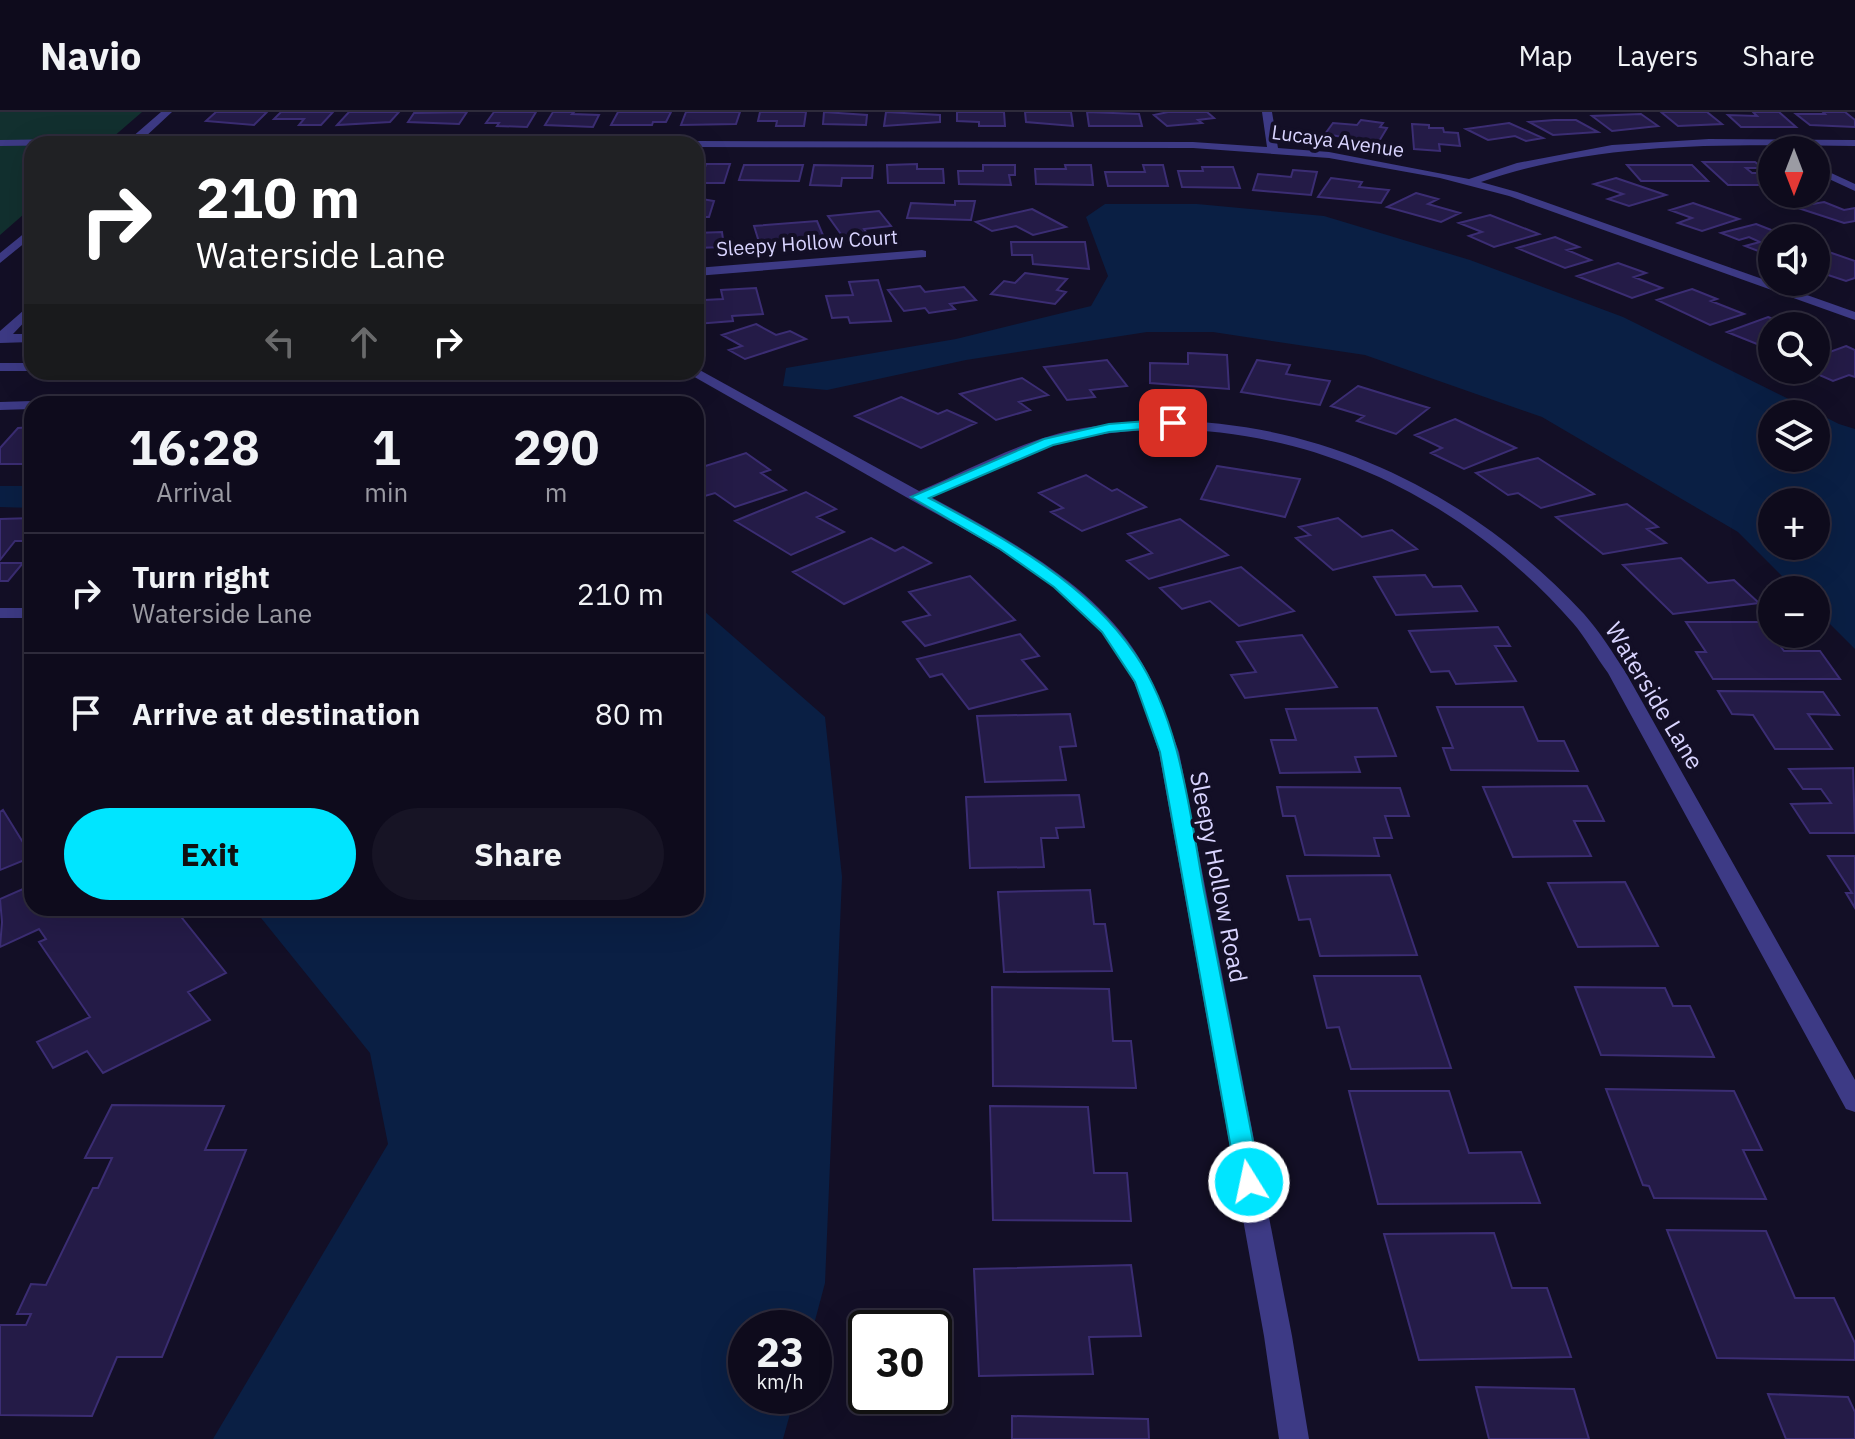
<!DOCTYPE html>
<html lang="en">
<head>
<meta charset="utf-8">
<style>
  body { margin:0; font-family:"IBM Plex Sans",sans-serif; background:#171425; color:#f1f3f6; height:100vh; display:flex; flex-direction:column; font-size:30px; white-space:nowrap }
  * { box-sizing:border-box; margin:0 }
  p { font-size:26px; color:#9b9ba3 }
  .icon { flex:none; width:44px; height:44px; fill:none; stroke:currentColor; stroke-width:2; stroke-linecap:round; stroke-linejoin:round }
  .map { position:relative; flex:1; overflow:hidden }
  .sheet { position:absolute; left:24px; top:284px; width:680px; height:520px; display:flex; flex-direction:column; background:#0e0b1c; border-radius:24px; box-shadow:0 8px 32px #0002,0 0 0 2px #2e2b3b }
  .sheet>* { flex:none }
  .guide { position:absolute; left:24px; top:24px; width:680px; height:244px; border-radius:24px; box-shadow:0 8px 32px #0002,0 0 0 2px #2e2b3b; background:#202124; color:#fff; overflow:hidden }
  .needle { width:52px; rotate:180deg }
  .buttons { position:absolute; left:1758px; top:24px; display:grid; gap:16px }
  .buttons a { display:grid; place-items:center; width:72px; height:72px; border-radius:50%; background:#0e0b1c; box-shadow:0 8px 32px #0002,0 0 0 2px #2e2b3b; font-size:40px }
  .speed { position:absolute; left:728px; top:1198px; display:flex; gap:16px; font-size:40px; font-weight:700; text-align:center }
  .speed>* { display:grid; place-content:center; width:104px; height:104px; border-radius:50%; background:#0e0b1c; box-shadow:0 8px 32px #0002,0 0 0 2px #2e2b3b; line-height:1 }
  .speed small { font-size:20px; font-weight:400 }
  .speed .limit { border:4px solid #111; border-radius:12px; background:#fff; color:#111 }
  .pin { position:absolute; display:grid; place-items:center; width:68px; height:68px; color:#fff; margin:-34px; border-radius:16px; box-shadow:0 4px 12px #0006 }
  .me { position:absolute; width:88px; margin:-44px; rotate:350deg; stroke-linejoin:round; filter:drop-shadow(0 0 6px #0008) }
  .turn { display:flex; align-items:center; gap:28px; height:168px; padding:0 40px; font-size:36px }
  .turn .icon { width:104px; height:104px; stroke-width:2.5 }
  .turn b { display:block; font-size:56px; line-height:68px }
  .lanes { display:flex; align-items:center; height:76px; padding:0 40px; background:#0003; justify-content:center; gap:40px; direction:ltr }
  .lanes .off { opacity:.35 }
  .eta { display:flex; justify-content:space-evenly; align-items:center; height:136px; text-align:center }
  .eta b { font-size:48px; font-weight:800; line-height:56px }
  .action { display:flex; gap:16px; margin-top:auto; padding:16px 40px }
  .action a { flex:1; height:92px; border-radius:48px; background:#00e5ff; color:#111; font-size:32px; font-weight:800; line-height:92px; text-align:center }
  .action a+a { background:#171425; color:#f1f3f6 }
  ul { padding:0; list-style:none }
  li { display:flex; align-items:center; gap:24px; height:120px; padding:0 40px; border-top:2px solid #2e2b3b }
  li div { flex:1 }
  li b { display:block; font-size:30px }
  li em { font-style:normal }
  header { display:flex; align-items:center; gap:48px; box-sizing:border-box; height:112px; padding:0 40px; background:#0e0b1c; border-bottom:2px solid #2e2b3b }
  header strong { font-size:38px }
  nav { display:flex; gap:44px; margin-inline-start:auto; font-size:28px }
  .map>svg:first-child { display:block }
  .green { fill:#12302f }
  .water { fill:#0a1f44; fill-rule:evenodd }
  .building { fill:#241b47; stroke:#3b2d73; stroke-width:2 }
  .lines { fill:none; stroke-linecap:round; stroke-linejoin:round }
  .minor { fill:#3d3a85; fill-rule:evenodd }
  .route { fill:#00e5ff; stroke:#0095a6; stroke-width:2 }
  .labels { text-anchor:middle; stroke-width:8; stroke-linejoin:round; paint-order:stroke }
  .far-street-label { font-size:20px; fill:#d9d4ff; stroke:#130f26 }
  .street-label { font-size:24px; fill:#d9d4ff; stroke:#130f26 }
</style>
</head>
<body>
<header>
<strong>Navio</strong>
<nav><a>Map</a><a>Layers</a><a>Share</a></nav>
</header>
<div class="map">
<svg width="1855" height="1327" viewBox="0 0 1855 1327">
  <rect width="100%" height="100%" fill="#130f26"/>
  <!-- green -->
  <path class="green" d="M0,0H142L105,32H32V95L0,123Z"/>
  <!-- water -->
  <path class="water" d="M1105,92H1197L1324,104L1470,148L1623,205L1839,312L1855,317V537L1816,498V478H1796L1738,420L1542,305L1365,243L1213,220H1147L966,248L827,278L783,274L786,256L956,227L1091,194L1108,164L1086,105ZM1772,302H1816V346H1772ZM1772,390H1816V434H1772Z
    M0,374H32V396L0,395Z
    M696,492L825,605L842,765L825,1171L813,1216H746V1284H795L783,1327H213L388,1032L370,941L253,796H696Z"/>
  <!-- building -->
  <path class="building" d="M216,0H267L254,13L206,9Z
    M281,0H333L321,13H299L304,7H274Z
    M349,0H399L390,10L337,13Z
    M467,0L459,12L408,10L414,1Z
    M494,0H536L527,15L497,14L499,11H486Z
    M553,0H574L572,2L599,3L593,15L545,13Z
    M618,0H671L666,10H653L652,13H611Z
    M686,0H740L736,12L681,13Z
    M760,0H806L804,14H776L777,9H758Z
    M824,0L867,3L866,13L823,12Z
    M886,0L940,3V10L884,14Z
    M957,0H1004L1005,14H979V10L957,9Z
    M1025,0H1071L1073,14L1026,10Z
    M1087,0L1139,2L1142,14H1089Z
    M1168,0H1207L1214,6L1198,8L1202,11L1167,14L1154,3Z
    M1661,0H1707L1722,12L1678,14Z
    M1753,0H1779L1796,15H1741L1728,3L1757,4Z
    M1823,0H1845L1855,8V15L1810,13L1796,2H1825Z
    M1641,2L1658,14L1612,19L1592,4Z
    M1361,8L1383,11L1380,15L1387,16L1378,31L1325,22L1333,11L1357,13Z
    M1554,8H1576L1598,20L1553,23L1529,10Z
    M1509,11L1543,26L1526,29L1515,24L1488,28L1466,17Z
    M1412,12L1429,13V16H1443L1444,20L1458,21L1460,34L1439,32L1440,39L1414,37Z
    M1703,50H1755L1763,56H1746L1752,61H1770L1772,70H1760L1764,73H1728Z
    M706,52H730L724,71H696V59H704Z
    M917,52V57H943L944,71H888L887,53Z
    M744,53H803L799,69L739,68Z
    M814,53L873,54L872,66H842L841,74L810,73Z
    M983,53H1015V63H1009L1011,73L959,72L958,59H983Z
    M1065,53H1091L1093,73L1036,72L1035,57H1066Z
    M1143,53H1163L1168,74H1108L1105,60H1145Z
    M1627,53H1692L1708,69H1641Z
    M1202,55H1233L1240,76L1182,75L1178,59H1203Z
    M1293,58L1317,60L1311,83L1253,78L1258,62L1291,65Z
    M1331,66L1362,70L1359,75L1389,78L1381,91L1318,85Z
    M1616,66L1666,83L1629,94L1608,87L1623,82L1594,72Z
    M1416,81L1438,87L1428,92L1460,101L1441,110L1387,95Z
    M696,86L714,89L709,105H696Z
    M955,89H975L971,108L907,106L911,91L955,93Z
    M1824,90L1844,98L1855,96V109L1844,111L1795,95Z
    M1693,91L1739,107L1702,119L1678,111L1692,106L1670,98Z
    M1032,97L1066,115L1033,123L1016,114L992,119L976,110Z
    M879,99L891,114L864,117L868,123L843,125L828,104Z
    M1490,103L1539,122L1494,135L1469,124L1482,120L1459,111Z
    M817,109L825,128L759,130L754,114Z
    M1756,112L1792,126H1772V141L1766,142L1745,134L1760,130L1749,125L1739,128L1721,121Z
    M722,120L724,135L696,136V121Z
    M1555,125L1579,135L1567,138L1591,148L1565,156L1517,136Z
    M1011,130H1085L1089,157L1033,152L1032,143H1012Z
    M1820,137L1855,149V166L1846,169L1816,159L1824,155L1816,152V138Z
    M1618,151L1646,161L1634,165L1662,176L1632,186L1577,164Z
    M1025,161L1067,167L1057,178L1066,180L1055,192L991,182L1004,169L1015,171Z
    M878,168L891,209L850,211L848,205L832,206L826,184L853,183L849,170Z
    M920,174L925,180L964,175L976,188L950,192L955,197L929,201L925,196L904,199L888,178Z
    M756,176L763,202L732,204L733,209L696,212V184H704V188L723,187L721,178Z
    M1692,177L1717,187L1711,189L1744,202L1710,213L1657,188Z
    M1768,205L1791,214H1772V238L1727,220Z
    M756,212L776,223L790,219L806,227L745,247L729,238L742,234L722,223Z
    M1846,234L1855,238V265L1849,263L1833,269L1808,258H1816V245Z
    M1188,241L1227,243L1229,277L1150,271V251L1188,252Z
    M1107,248L1127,274L1090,278L1095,285L1067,288L1044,255Z
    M1257,248L1290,253L1286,262L1330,269L1320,293L1241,280Z
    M1022,266L1048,283L1019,290L1030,298L996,308L960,282Z
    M1358,274L1429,296L1396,322L1357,309L1364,304L1331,294Z
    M901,285L938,302L947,298L976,311L921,336L855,304Z
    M1455,307L1516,336L1464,357L1431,341L1442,336L1415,323Z
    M32,315V352H0V336L18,316Z
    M746,341L770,358L761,361L786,378L735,395L715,381L705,384L696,377V357Z
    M1538,346L1594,382L1541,396L1518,381L1508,383L1476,361Z
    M1217,354L1300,367L1285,405L1201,387Z
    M1086,363L1112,379L1117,377L1146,395L1082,419L1051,400L1063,396L1039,381Z
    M806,380L836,397L817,405L844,420L791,443L735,409Z
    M1627,392L1658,415L1647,417L1666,431L1603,442L1556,405Z
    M32,406V429H15L0,448V407Z
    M1338,406L1362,425L1392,418L1417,437L1333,458L1296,426L1310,423L1299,415Z
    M1180,407L1228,443L1149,467L1127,449L1152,441L1128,422Z
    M871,426L895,439L903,435L931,451L844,492L793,460Z
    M1681,446L1708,471L1734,468L1759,491L1673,502L1623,453Z
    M0,451H23L8,469H0Z
    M1241,455L1294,499L1239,514L1210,489L1182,497L1160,476Z
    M1425,463L1433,475L1461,474L1477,499L1396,503L1374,465Z
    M970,464L1015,508L925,534L903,510L930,503L909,480Z
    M1686,510H1763L1784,539H1820L1840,567H1713L1696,540H1706Z
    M1498,515L1510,534H1495L1516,569L1456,572L1449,559L1431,560L1409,519Z
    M1020,522L1039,544L1022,548L1047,577L969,597L942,562L930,565L917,547Z
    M1302,523L1337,575L1245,586L1231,563L1256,560L1237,530Z
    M1718,579L1823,580L1839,603L1808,602L1832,637H1775L1753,603L1732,602Z
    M1437,595H1523L1538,629H1564L1578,659L1451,658L1443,636H1453Z
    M1377,596L1396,644L1355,645L1360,660L1280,661L1271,628H1296L1286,597Z
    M1070,602L1076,634L1060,635L1066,668L985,670L977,604Z
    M1853,656L1855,721H1810L1791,692L1831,691L1821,677H1803L1789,657Z
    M1587,674L1604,709H1574L1591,744L1513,745L1483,675Z
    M1277,675L1400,676L1409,704H1385L1392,726H1374L1379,744L1305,743L1295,704H1283Z
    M1079,683L1084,715L1056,716L1058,726H1041L1044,755L970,756L966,685Z
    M3,698L32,745L0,758V700Z
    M1828,744H1855V796L1846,781H1852Z
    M1390,763L1417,843L1320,844L1310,807L1299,808L1287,764Z
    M1625,770L1658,834L1578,835L1548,771Z
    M32,773V796H174L226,861L188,880L210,908L103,961L87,939L53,956L37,930L90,905L39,830L46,827L39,817L0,835L2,810L0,787Z
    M1090,778L1094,812H1105L1112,859L1004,860L998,780Z
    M1314,864H1420L1451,956L1351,957L1339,915L1327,916Z
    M992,875L1109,877L1113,929H1131L1136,976L993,974Z
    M1575,875L1665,876L1673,894H1690L1714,945L1601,943Z
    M1606,977L1734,979L1762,1038H1743L1766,1087L1654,1086L1649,1074L1643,1073Z
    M1349,979H1449L1469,1041L1521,1040L1540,1091L1378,1092Z
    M112,993L224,994L205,1038H246L162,1245H117L92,1304L0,1303V1213H26L31,1202H17L31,1172L46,1173L93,1076H98L112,1046H85Z
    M990,994L1088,995L1094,1061H1127L1131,1109L993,1108Z
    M1667,1118L1766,1119L1795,1186H1834L1855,1231V1248L1717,1246Z
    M1494,1121L1512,1176H1547L1571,1245L1419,1248L1384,1122Z
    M1131,1153L1141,1224L1089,1225L1093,1262L979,1264L974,1157Z
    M1476,1275L1574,1277L1589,1327H1489Z
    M1768,1282L1848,1285L1855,1300V1327H1786Z
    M1012,1304L1148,1307L1149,1327H1012Z"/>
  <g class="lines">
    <!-- minor -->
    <path class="minor" d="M161,0H172L144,26C299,24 453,29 608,29L613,32L317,30L0,34V28L131,26Z
      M1262,0H1272L1278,36L1329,40L1469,67L1517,51L1612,33L1709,27L1855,28V34C1728,33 1603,28 1481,70L1517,80L1855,200V208L1509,84L1440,66L1329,46L1193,36L696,35V32H691L696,29L1193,30L1267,35Z
      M1816,54L1855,72V79L1816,61Z
      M32,115V125L0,151V141Z
      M922,138L926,139V145L696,164V156Z
      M32,191V202L13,222H32V230L0,231V219Z
      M0,251H32V259H0Z
      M696,256L919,379C973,356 1026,326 1083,316C1272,284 1456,364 1584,502C1600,520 1613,541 1626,561L1855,968V1000L1846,997L1608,561C1596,545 1586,526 1573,511C1450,371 1270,293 1084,325C1031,334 980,364 931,385C1004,425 1093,471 1138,544C1157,574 1167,608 1179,640L1292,1224L1309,1327H1279L1264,1224L1159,640C1148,608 1139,573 1120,545C1072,472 987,430 913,389C839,347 765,305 691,263L689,260H696Z
      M32,289L39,292H32V297L0,298V290Z
      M0,496H32V506H0Z"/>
  </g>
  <!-- route -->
  <path class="route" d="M1173,307L1180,311L1178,314L1109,320L1053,333L929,386C1005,427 1085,469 1135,542C1180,607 1190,702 1204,779C1223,876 1242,973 1261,1070L1257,1077L1249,1080L1241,1077L1237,1070L1160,640L1135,570L1102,520L1054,475L1000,437L911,385L1044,327L1109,312Z"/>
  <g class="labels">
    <!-- far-street labels -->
    <g class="far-street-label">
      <text transform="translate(1338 29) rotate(8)" y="7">Lucaya Avenue</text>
      <text transform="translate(807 131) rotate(-4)" y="7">Sleepy Hollow Court</text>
    </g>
    <!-- street labels -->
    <g class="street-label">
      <text transform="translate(1654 584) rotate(59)" y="8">Waterside Lane</text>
      <text transform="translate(1218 765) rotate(79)" y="8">Sleepy Hollow Road</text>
    </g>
  </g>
</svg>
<div class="buttons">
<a><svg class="needle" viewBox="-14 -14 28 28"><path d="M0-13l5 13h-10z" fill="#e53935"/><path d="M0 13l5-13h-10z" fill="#9b9ba3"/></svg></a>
<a><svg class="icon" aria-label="sound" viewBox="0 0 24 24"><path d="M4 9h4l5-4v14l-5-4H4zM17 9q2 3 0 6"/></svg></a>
<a><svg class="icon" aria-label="search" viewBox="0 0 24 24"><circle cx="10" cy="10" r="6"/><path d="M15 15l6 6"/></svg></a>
<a><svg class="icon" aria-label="layers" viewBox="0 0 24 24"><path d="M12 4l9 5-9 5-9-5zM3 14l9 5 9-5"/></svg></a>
<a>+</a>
<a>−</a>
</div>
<div class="speed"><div>23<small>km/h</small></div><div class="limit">30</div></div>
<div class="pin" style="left:1173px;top:311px;background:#d93025"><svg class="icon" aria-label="arrive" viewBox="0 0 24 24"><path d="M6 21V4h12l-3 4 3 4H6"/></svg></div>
<svg class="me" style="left:1249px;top:1070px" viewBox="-20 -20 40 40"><circle r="17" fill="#00e5ff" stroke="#fff" stroke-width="3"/><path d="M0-11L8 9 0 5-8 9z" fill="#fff"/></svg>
<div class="guide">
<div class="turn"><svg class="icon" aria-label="right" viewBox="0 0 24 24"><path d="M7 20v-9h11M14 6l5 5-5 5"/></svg><div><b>210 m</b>Waterside Lane</div></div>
<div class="lanes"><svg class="icon off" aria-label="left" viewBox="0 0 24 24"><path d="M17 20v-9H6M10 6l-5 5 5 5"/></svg><svg class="icon off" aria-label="ahead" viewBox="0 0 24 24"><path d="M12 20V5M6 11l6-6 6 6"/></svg><svg class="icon" aria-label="right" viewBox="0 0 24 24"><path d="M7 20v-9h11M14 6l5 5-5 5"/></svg></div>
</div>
<section class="sheet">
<div class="eta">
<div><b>16:28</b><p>Arrival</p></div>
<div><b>1</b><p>min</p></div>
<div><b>290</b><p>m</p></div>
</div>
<ul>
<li><svg class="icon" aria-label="right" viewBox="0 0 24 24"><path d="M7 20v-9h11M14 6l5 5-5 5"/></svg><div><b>Turn right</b><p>Waterside Lane</p></div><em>210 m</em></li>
<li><svg class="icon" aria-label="arrive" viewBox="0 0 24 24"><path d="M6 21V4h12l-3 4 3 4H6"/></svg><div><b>Arrive at destination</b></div><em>80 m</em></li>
</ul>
<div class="action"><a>Exit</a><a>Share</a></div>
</section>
</div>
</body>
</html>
